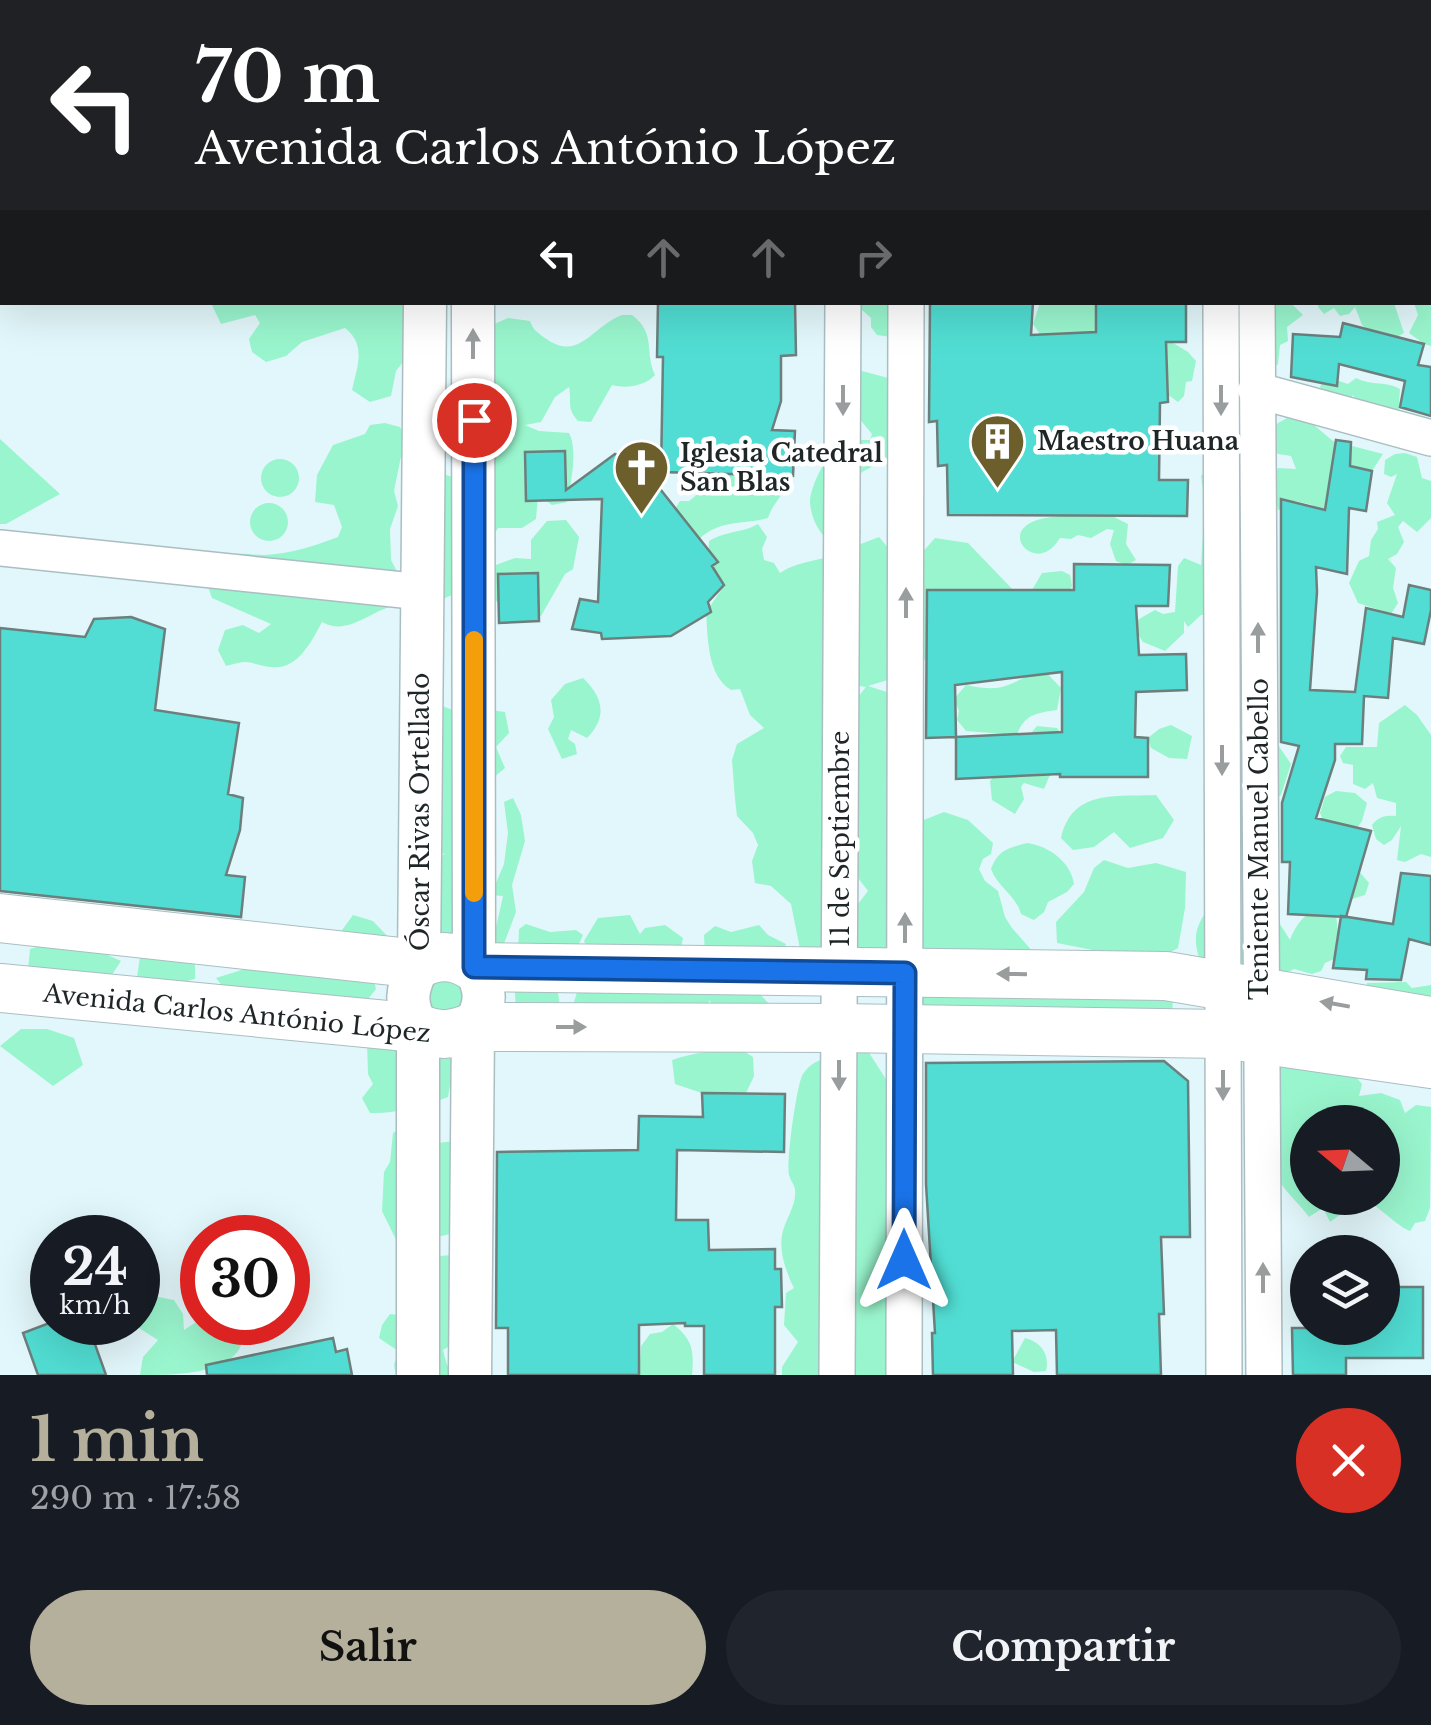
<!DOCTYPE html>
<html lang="es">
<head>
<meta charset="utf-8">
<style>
  body { margin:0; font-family:"Libre Baskerville",serif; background:#20242c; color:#f1f3f6; height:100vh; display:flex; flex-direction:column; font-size:38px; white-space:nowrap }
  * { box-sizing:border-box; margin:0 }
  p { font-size:32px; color:#9ea1a6 }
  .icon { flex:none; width:55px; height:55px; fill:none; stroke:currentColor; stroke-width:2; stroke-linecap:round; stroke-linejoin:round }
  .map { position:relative; height:1375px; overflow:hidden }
  .details { display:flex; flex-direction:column; background:#171b24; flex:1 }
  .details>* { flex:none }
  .top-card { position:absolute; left:0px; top:0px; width:1432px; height:305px; box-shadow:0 10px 40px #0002; background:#202124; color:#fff; overflow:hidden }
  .needle { width:65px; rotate:289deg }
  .buttons { position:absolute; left:1290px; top:1105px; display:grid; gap:20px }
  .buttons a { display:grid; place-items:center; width:110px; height:110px; border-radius:50%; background:#171b24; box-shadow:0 10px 40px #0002; font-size:50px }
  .speed { position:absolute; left:30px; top:1215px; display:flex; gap:20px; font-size:50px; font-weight:700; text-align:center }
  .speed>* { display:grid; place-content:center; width:130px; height:130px; border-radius:50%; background:#171b24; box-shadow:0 10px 40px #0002; line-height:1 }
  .speed small { font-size:25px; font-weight:400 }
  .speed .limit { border:15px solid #d22; background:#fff; color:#111 }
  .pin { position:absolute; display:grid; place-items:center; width:85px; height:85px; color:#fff; margin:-42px; border:5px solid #fff; border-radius:50%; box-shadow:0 2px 10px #0007 }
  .me { position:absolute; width:110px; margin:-55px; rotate:0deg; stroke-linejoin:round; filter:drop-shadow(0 0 8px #0008) }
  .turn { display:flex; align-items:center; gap:35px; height:210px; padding:0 30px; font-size:45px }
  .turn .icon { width:130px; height:130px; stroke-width:2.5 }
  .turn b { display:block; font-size:70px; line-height:85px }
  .lanes { display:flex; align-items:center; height:95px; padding:0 30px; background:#0003; justify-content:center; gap:50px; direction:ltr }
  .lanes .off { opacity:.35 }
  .round { display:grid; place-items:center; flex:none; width:105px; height:105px; border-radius:52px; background:#20242c }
  .head { display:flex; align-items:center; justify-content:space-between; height:170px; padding:0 30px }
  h1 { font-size:60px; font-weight:700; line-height:75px; color:#b5b09b }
  .button { display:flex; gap:20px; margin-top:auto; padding:20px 30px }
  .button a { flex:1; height:115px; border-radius:60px; background:#b5b09b; color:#111; font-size:40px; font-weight:700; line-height:115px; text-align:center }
  .button a+a { background:#20242c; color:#f1f3f6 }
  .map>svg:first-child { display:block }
  .green { fill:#99f5cd; fill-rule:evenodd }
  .building { fill:#51ddd3; stroke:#6c7f7d; stroke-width:2.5; fill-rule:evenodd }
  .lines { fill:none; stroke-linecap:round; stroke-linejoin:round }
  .minor-casing { stroke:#aabec2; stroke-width:38 }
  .tertiary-casing { stroke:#aabec2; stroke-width:45 }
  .secondary-casing { stroke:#aabec2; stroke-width:50 }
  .minor { stroke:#fff; stroke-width:35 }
  .tertiary { stroke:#fff; stroke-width:42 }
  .secondary { stroke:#fff; stroke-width:48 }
  .oneway { fill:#9a9d9e }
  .route-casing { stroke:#114b97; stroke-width:25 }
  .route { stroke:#1a73e8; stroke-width:18 }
  .slow { stroke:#f59e0b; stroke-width:18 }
  .labels { text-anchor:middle; stroke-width:9; stroke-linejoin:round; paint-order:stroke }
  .poi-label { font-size:25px; font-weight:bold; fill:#1e2627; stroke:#fff; text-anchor:start }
  .street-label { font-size:25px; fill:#1e2627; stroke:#fff }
</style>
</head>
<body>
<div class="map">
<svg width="1431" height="1375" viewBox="0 0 1431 1375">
  <rect width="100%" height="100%" fill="#e2f7fb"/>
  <!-- green -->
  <path class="green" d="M211,0H382L388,2H212Z
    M1022,0H1186L1184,2Z
    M1430,267H1431V346L1424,344L1409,333L1418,315L1414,303L1430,302Z
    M211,303H426L431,356L403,362L396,371L391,396L370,402L352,390C357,367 367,345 345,328L302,342L286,356L266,362L252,352L249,339L260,323L255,315L221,324Z
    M854,303H917L891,337L877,335L871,327V318Z
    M1040,303H1103L1096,339L1044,340L1033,324Z
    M1256,303H1291L1303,315L1287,327L1288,341L1280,345L1278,364L1270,372Z
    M1318,303H1394L1404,333L1386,343L1362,325L1355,307L1349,314L1340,316L1334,308L1324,314L1318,307Z
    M622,315H632C657,334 644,352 655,375C645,386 626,389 612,385L591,422L578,421C566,408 572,402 569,387L555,397L541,422L525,425L539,431L569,433C578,449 571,484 567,502L552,505L538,495L536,519L522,528H498L459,592L438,601L417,574L401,563L403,521L438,472L463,481L494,324L508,318L530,321C533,330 537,332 545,338C579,363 592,326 622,315Z
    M1165,338L1188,352L1196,361L1192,381L1186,382L1184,396L1178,402L1164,392Z
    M858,370L896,380L903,441L883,461L862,472L857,481V521L861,531L859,538L839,550C822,538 812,523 810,503C809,488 829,447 845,441C851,439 863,440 870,440L872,434L858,417Z
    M1324,376L1348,384L1356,378C1372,386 1387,381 1400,389L1398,419L1361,408L1353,395L1349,402L1324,396L1320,387Z
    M1287,418L1309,421L1333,441L1383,454L1372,471L1332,463L1324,509L1318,517L1307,513L1313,505L1295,501L1289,507L1278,510L1271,481L1278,468L1296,469L1291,456L1272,453L1273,426Z
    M385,423L400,427L405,437L394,491L398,506L390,529L391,560L403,583L397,605C372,609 348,637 322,622C312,641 297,671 271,667C247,664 253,658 226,666L218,650L225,630L243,625L259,633L271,624L212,598L207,584L230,555C242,552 252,555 264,555C290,554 314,546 338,537L342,527L334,505L315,502L317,475L333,445L365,434L370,425Z
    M0,439L60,494L6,524H0Z
    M1405,453L1417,457L1422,478L1431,481V518L1417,532L1403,521L1398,527L1404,542L1397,554L1388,559L1396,568L1393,588L1398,603L1391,614L1358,603L1349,583L1359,561L1369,556L1371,540L1378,529L1377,522L1395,515L1387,503L1397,474L1391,477L1384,474L1385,460L1395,454Z
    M261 478a19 19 0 1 1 38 0a19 19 0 1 1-38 0Z
    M743,465L781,475L786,486C781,498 772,505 768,518C742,525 721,519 699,539L673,512L680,501H689L703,490L714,492L713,477Z
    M1210,466L1233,483L1252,489L1258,645L1238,659L1207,651L1204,638L1206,615H1201L1188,627L1184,621V633L1165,651L1143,642L1134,628L1139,619L1155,610L1163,614L1175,612L1178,566L1184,558L1201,565L1205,502L1201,476Z
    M250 522a19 19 0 1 1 38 0a19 19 0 1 1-38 0Z
    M1063,516L1114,517L1128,524L1126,544L1136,560L1127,565L1116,561L1110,544L1114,530L1107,529L1091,538L1078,535L1071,539L1060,538C1057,542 1054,547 1049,550C1026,567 991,519 1063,516Z
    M566,520L579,537L573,569L565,574L541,616L486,598L488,568L515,558L531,559V540L547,521Z
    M758,524L767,537L762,549L764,560L774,563L780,573C796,562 814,562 833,555L839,574L840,720L866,687L847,684L851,650L847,633V560L853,547L879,537L890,550L920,555L935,538L968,543L1016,593L1009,617L966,645L950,647L937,642L917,671L868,686L890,693L904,726L916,774L898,813L905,856L894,887L906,928L891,955L882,959L851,950L841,931V938L828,949L810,957L801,954L791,904L771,886L755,883L752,861L758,845L753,833L737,816L735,799L732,760L737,744L764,728L750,715L740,689L731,690C707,675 708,639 706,612L724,586H716L708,557L709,541C728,530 743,533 758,524ZM841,767L859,795L847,805L851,826L841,835ZM841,840L852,870L868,891L841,926Z
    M1062,571L1070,575L1072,586L1059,609L1029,595L1042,573Z
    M1044,670L1061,688L1057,710C1037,713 1024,714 1017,735L966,731L957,720L959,711L954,699L966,685C1009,694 1007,682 1044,670Z
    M1259,674L1274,739L1291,764L1281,795L1266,808L1263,870L1243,877V906L1264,918L1278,921L1290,940C1302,908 1321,908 1351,899L1356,881L1348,869H1357L1369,883L1365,895L1352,899L1336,915L1338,932L1334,959L1325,963L1321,971L1312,974L1294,969L1271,981L1243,967L1199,958C1191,931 1199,922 1214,900L1231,689Z
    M583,678C603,697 608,717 587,738L571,730L568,739L575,744L577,754L562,759L548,729L554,717L551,700L565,684Z
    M1405,705L1417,715L1431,735V857L1421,854L1405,862L1397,860L1401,826L1392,840L1384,845L1376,839L1372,825C1379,816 1386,815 1396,816V803L1377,798L1373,783L1365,789L1353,784V765L1343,763L1340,756L1346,747H1377L1379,723Z
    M442,706L453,710L465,940L445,954L425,863L445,854L425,850Z
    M489,710L505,712L509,733L496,747L505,768L474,794Z
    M1171,725L1192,736L1187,759L1169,758L1151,748L1148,738L1159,729Z
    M1037,726L1057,728L1065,739L1044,789L1024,783L1021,787L1024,799L1015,814L992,800L990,781Z
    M1336,791L1355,793L1367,803L1362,821L1355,831L1327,829L1320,813L1325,797Z
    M1156,795L1174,820L1163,838L1130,848L1114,832L1094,847L1073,850L1061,838C1072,789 1115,797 1156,795Z
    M513,798L521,815L525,841L512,885L516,912L503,946L491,950L503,896L491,895L504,864L508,833L504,802Z
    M944,812L968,820L993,843L991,854L983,859L979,869L985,881L998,891L1005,917L1012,928L1034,953L1173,997L1172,1018L917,1030L915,970L921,821Z
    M1027,843C1049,846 1071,862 1074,884L1067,892L1048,902L1044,912L1034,920L1021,914C1016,895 998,888 991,869C998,850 1008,848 1027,843Z
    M1104,860L1128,868L1156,863L1186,872L1185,908L1178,948L1158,959L1113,954L1057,943L1056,922L1084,892L1094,868Z
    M353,915L373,921L389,938L340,933Z
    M630,915L640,934L645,928L665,925L683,938L678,962L592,959L584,941L598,918Z
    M526,924L550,932L576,930L583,935L577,948L518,950L519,929Z
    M759,925L768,935L786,944L781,960L705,956L704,935L715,926L731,932Z
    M50,943L101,952L121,961L105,985L27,979L30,949Z
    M286,956L372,974L376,989L365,1003L234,1001L216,978Z
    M140,957L195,963V979C172,985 158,988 137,977Z
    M455,966L475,1006L438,1027L416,986Z
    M1406,982L1412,988L1431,985V1062L1354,1075L1362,1084L1359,1096L1381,1093L1400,1100L1405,1113L1416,1105L1431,1107L1430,1208L1425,1221L1415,1223L1410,1231C1398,1227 1379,1206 1363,1198L1330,1222L1323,1208L1309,1217C1299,1203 1282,1189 1275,1174C1260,1144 1238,1092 1248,1061L1366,1014L1367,983ZM1308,1122H1382V1198H1308Z
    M580,983L760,994L780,1016L717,1011L709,1000L708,1028L516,1027L515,990L541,988L558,993L560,1007L573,1005Z
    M21,1029H47L74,1038L83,1065L53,1086L0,1046Z
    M376,1038L455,1058L448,1097C424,1106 395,1114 370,1113L362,1098L373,1084L368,1074L367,1041Z
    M734,1045L753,1057L754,1076L746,1093H702L675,1084L672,1060C693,1052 713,1053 734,1045Z
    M866,1048L893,1090L886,1116L897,1166L885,1184L893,1198L891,1299L885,1321L895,1338L891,1375H782V1367L798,1342L784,1325L786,1293L794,1288C786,1272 779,1252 782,1235C785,1219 797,1206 795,1189C794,1184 790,1180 789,1175C786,1163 797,1082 803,1074C819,1050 845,1061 866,1048Z
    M408,1123L436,1143L466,1140L450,1234L399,1246L382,1211L384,1172L390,1162L393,1133Z
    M451,1255L456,1342L443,1350L447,1365L454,1375H396L394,1365L398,1351L379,1338L382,1325L390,1314L398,1315L429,1257Z
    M138,1293L174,1300L183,1314L184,1330L202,1318V1322L233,1323L243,1333C244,1375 174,1375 140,1375L143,1357L158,1340L131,1323L138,1322Z
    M673,1324C693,1340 694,1350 692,1375H639L641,1346L650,1334L662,1332Z
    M1025,1338C1042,1342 1050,1356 1046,1371L1034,1372L1012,1362Z"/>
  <!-- building -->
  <path class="building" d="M658,302H795L796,355L781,356V401L772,430L795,431L793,476L661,472L663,357H657Z
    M930,302H1033L1031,335L1096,332V302H1186V342H1166L1168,402L1160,403L1159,480H1188L1187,516L948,515L947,465L938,466L937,421L929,422Z
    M1343,323L1424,344L1418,365L1431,367V416L1400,407L1405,381L1339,364L1337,386L1291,377L1293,334L1340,337Z
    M1336,440L1351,442L1350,466L1372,471L1366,511L1349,508L1347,574L1316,567L1317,592L1310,690L1355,692L1366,608L1403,617L1409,585L1431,590V610L1424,644L1393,638L1388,698L1364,696L1362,744H1335V760L1316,818L1371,831L1346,917L1288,914L1290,862H1282V803L1299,746L1281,742V499L1325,510Z
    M565,451L566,490L615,454L645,470L718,562L712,566L724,585L708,602L711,612L671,636L602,639L601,633L572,629L580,599L598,602L602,499L526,501L525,452Z
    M1074,564L1170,565L1168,606H1136L1139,655L1186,654L1187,690L1136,692L1135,737L1148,738V777H1060V774L956,779V737L926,738L927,590H1074ZM1062,672V732L956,737L955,685Z
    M538,573L539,621L499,623L498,574Z
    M131,617L165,629L155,710L239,723L228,794L243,798L240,830L226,875L245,877L241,917L0,891V628L85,637L94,619Z
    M1401,873L1431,876V945L1409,939L1401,980L1366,979L1367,970L1333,968L1341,916L1393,924Z
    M1164,1061L1188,1081L1190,1237H1161L1164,1314H1159L1161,1375H1057L1056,1330L1012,1331L1013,1375H933L932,1333H935L926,1184V1063Z
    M702,1093L785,1094L784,1152L677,1150L676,1220H708L709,1250L775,1249V1269H781L782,1307H775V1375H704V1326H685V1323L639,1325V1375H508V1328H496L497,1152L638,1150L639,1116L703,1117Z
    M1382,1287H1423V1358H1346V1375H1293L1292,1328H1382Z
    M52,1322H87L106,1375H38L23,1333Z
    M333,1338L336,1352L347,1349L352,1375H207L206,1365Z"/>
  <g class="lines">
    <defs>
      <path id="minor" d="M521,0L531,2
        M769,0L779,2
        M845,2V0
        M907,2V0
        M1430,155H1431
        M0,180H2
        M1221,302L1224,1375
        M1257,302L1264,1375
        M1256,390L1431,438
        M0,548L422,592
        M837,1375L843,302
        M904,1375L906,302"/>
      <path id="tertiary" d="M473,0V2
        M428,2V0
        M418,1375V1028C404,1004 406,989 419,964L425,302
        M470,1375L473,1027C487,1005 487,989 474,967L473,302"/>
      <path id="secondary" d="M0,918L419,964C438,954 456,955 474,967L1166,976L1431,1021
        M0,988L418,1028C439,1037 453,1035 473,1027L839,1028L1223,1034L1431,1064"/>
    </defs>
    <!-- minor casing -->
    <use href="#minor" class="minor-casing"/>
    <!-- tertiary casing -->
    <use href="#tertiary" class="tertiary-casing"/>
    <!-- secondary casing -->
    <use href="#secondary" class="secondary-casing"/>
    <!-- minor -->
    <use href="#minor" class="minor"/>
    <!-- tertiary -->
    <use href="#tertiary" class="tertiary"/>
    <!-- secondary -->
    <use href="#secondary" class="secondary"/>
  </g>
  <!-- one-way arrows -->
  <defs><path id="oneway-solid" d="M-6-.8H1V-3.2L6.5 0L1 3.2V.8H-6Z" transform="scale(2.5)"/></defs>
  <g class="oneway">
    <use href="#oneway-solid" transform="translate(473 344) rotate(-90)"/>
    <use href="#oneway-solid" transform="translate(843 400) rotate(90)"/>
    <use href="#oneway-solid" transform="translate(1221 400) rotate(90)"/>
    <use href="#oneway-solid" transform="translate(906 603) rotate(-90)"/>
    <use href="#oneway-solid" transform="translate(1258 638) rotate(-90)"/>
    <use href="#oneway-solid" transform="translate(1222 760) rotate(90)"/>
    <use href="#oneway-solid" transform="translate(905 928) rotate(-90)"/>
    <use href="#oneway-solid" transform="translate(1012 974) rotate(-179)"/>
    <use href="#oneway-solid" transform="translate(1335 1004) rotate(-170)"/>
    <use href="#oneway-solid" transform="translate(571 1027)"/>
    <use href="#oneway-solid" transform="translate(839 1075) rotate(90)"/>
    <use href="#oneway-solid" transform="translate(1223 1085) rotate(90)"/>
    <use href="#oneway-solid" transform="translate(1263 1278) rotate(-90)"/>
  </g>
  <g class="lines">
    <defs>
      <path id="route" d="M474,420V967L905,973L904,1260"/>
    </defs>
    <!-- route casing -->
    <use href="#route" class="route-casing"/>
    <!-- route -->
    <use href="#route" class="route"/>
    <!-- slow -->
    <path class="slow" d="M474,640V893"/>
  </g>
  <!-- icons -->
  <defs>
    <symbol id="building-pin" viewBox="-11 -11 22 30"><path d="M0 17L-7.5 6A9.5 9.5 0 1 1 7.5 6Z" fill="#6c5f2c" stroke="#fff"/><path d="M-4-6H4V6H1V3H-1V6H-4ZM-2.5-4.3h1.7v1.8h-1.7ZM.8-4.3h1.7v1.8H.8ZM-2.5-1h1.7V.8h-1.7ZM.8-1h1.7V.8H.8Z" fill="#fff"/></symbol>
    <symbol id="church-pin" viewBox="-11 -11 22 30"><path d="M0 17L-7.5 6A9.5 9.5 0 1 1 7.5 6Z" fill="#6c5f2c" stroke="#fff"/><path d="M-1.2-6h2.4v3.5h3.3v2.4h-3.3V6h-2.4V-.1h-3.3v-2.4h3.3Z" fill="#fff"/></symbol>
  </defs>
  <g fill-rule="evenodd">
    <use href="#building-pin" x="966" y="410" width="63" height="86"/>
    <use href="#church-pin" x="610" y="436" width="63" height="86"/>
  </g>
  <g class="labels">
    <!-- poi labels -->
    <g class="poi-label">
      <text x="1037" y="450">Maestro Huana</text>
      <text x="680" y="462">Iglesia Catedral<tspan x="680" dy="29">San Blas</tspan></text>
    </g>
    <!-- street labels -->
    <g class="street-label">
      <text transform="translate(420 812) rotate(-90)" y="9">Óscar Rivas Ortellado</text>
      <text transform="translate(840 839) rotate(-90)" y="9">11 de Septiembre</text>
      <text transform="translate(1259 839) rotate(-90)" y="9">Teniente Manuel Cabello</text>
      <text transform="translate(237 1013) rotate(6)" y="9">Avenida Carlos António López</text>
    </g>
  </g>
</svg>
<div class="buttons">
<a><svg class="needle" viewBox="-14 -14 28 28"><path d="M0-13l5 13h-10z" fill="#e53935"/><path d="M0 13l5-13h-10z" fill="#9ea1a6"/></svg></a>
<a><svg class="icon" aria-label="layers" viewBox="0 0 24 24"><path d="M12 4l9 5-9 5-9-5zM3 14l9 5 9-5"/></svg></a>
</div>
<div class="speed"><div>24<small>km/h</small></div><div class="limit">30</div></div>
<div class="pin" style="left:474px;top:420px;background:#d93025"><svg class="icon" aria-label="arrive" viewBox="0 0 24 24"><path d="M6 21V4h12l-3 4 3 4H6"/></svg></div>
<svg class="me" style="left:904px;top:1260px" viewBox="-20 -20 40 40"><path d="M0-17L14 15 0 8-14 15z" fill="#1a73e8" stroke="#fff" stroke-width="4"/></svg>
<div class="top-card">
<div class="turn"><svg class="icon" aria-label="left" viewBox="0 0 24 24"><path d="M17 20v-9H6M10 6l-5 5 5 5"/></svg><div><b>70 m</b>Avenida Carlos António López</div></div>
<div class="lanes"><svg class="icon" aria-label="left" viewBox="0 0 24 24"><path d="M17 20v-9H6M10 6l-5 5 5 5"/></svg><svg class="icon off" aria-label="ahead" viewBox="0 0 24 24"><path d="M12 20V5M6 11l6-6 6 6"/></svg><svg class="icon off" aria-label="ahead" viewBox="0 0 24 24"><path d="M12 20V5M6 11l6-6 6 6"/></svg><svg class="icon off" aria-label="right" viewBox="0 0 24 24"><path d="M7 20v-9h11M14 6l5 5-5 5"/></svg></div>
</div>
</div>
<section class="details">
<div class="head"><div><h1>1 min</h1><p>290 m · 17:58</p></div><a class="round" style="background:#d93025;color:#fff"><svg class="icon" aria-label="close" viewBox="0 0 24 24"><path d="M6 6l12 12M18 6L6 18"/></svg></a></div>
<div class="button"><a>Salir</a><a>Compartir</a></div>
</section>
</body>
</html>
